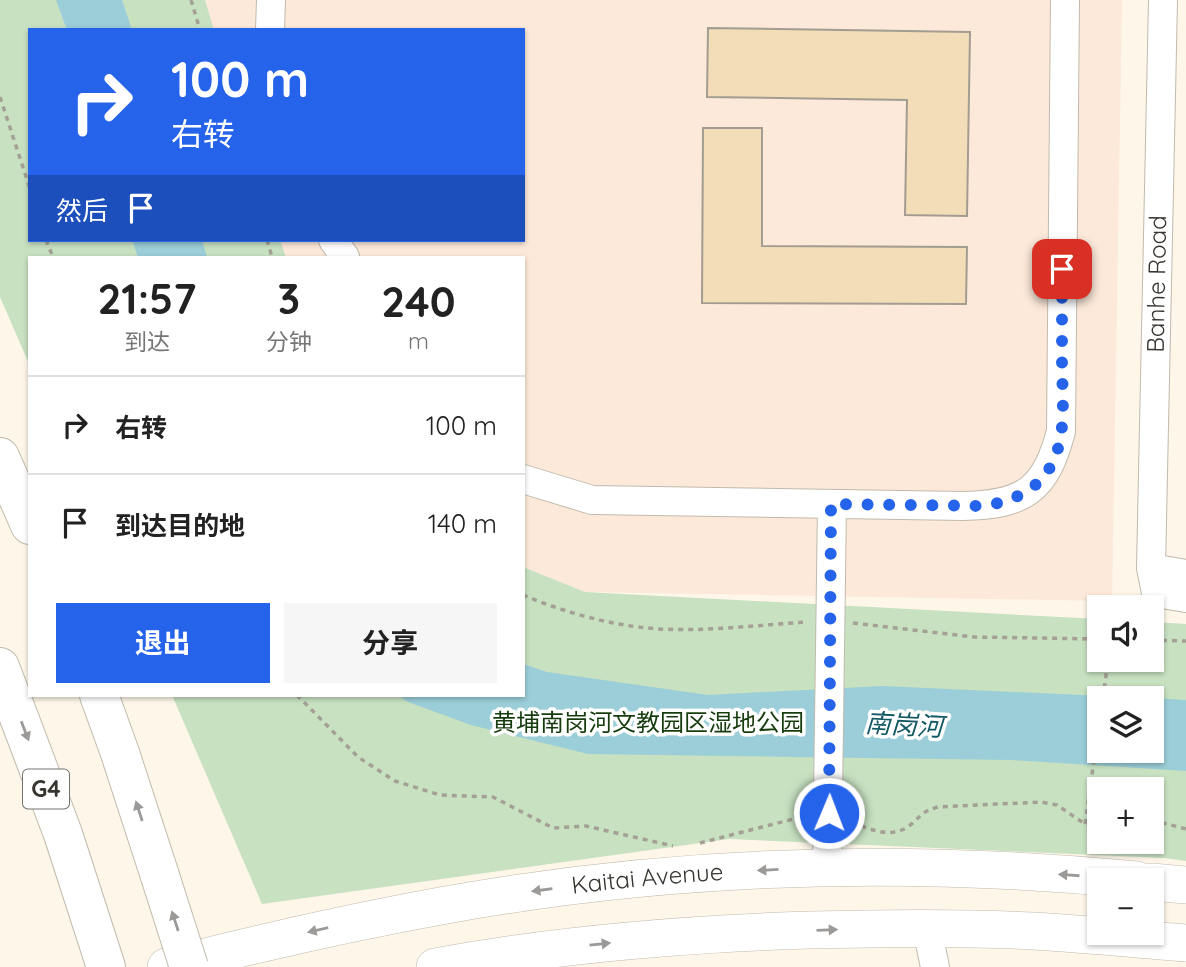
<!DOCTYPE html>
<html lang="zh">
<head>
<meta charset="utf-8">
<style>
  body { margin:0; font-family:Quicksand,"Noto Sans SC",sans-serif; background:#f6f6f6; color:#222; height:100vh; display:flex; flex-direction:column; font-size:26px; white-space:nowrap }
  * { box-sizing:border-box; margin:0 }
  p { font-size:23px; color:#767676 }
  .icon { flex:none; width:38px; height:38px; fill:none; stroke:currentColor; stroke-width:2; stroke-linecap:round; stroke-linejoin:round }
  .map { position:relative; flex:1; overflow:hidden }
  .details { position:absolute; left:28px; top:256px; width:497px; height:441px; display:flex; flex-direction:column; background:#fff; border-radius:0px; box-shadow:0 2px 5px #0004 }
  .details>* { flex:none }
  .banner { position:absolute; left:28px; top:28px; width:497px; height:214px; border-radius:0px; box-shadow:0 2px 5px #0004; background:#2563eb; color:#fff; overflow:hidden }
  .controls { position:absolute; left:1087px; top:595px; display:grid; gap:14px }
  .controls a { display:grid; place-items:center; width:77px; height:77px; border-radius:0px; background:#fff; box-shadow:0 2px 5px #0004; font-size:35px }
  .pin { position:absolute; display:grid; place-items:center; width:60px; height:60px; color:#fff; margin:-30px; border-radius:14px; box-shadow:0 4px 10px #0006 }
  .me { position:absolute; width:77px; margin:-38px; rotate:1deg; stroke-linejoin:round; filter:drop-shadow(0 0 5px #0008) }
  .turn { display:flex; align-items:center; gap:24px; height:147px; padding:0 28px; font-size:32px }
  .turn .icon { width:91px; height:91px; stroke-width:2.5 }
  .turn b { display:block; font-size:49px; line-height:60px }
  .then { display:flex; align-items:center; height:66px; padding:0 28px; background:#0003; gap:14px; font-size:26px }
  .eta { display:flex; justify-content:space-evenly; align-items:center; height:119px; text-align:center }
  .eta b { font-size:42px; font-weight:700; line-height:49px }
  .action { display:flex; gap:14px; margin-top:auto; padding:14px 28px }
  .action a { flex:1; height:80px; border-radius:0px; background:#2563eb; color:#fff; font-size:28px; font-weight:700; line-height:80px; text-align:center }
  .action a+a { background:#f6f6f6; color:#222 }
  ul { padding:0; list-style:none }
  li { display:flex; align-items:center; gap:21px; height:98px; padding:0 28px; border-top:2px solid #e0e0e0 }
  li div { flex:1 }
  li b { display:block; font-size:26px }
  li em { font-style:normal }
  .map>svg:first-child { display:block }
  .industrial { fill:#fce9d9 }
  .green { fill:#c7e1c1; fill-rule:evenodd }
  .water { fill:#9bced8 }
  .building { fill:#f2ddb8; stroke:#a39c90; stroke-width:2 }
  .lines { fill:none; stroke-linecap:round; stroke-linejoin:round }
  .minor-casing { stroke:#c1baad; stroke-width:30 }
  .major-casing { stroke:#c1baad; stroke-width:38 }
  .highway-casing { stroke:#c1baad; stroke-width:40 }
  .path { stroke:#a5a096; stroke-width:3.5; stroke-dasharray:5 5; stroke-linecap:butt }
  .minor { stroke:#fff; stroke-width:28 }
  .major { stroke:#fff; stroke-width:37 }
  .highway { stroke:#fff; stroke-width:38 }
  .highway-bridge-casing { stroke:#c1baad; stroke-width:40; stroke-linecap:butt }
  .highway-bridge { stroke:#fff; stroke-width:38 }
  .oneway { fill:#9c9a98 }
  .route { stroke:#2563eb; stroke-width:12; stroke-dasharray:0 21.6 }
  .labels { text-anchor:middle; stroke-width:7; stroke-linejoin:round; paint-order:stroke }
  .shield { fill:#fff; stroke:#74726e; stroke-width:2 }
  .shield-label { font-size:23px; font-weight:bold; fill:#383530 }
  .street-label { font-size:24px; fill:#383530; stroke:#fff }
  .park-label { font-size:24px; fill:#163b0d; stroke:#fff }
  .water-label { font-size:26px; font-style:italic; fill:#135964; stroke:#fff }
</style>
</head>
<body>
<div class="map">
<svg width="1186" height="967" viewBox="0 0 1186 967">
  <rect width="100%" height="100%" fill="#fdf6e9"/>
  <!-- industrial -->
  <path class="industrial" d="M205,0H1122L1112,601L585,592L523,567V257H286L280,240H523V30H214Z"/>
  <!-- green -->
  <path class="green" d="M0,0H205L214,30H30V240H280L286,257H30V366L0,297Z
    M523,567L585,592L1099,619V660H1152V622L1186,624V861L1164,858L729,839L262,904L172,695H523ZM1099,698H1152V751H1099ZM1099,789H1152V842H1099Z"/>
  <!-- water -->
  <path class="water" d="M56,0H122L132,30H67Z
    M132,240H202L207,257H138Z
    M523,664L547,672L708,695L883,686L1147,698H1099V751H1152V698L1186,700V771L1012,760L588,754L471,725L408,702L398,695H523Z"/>
  <!-- building -->
  <path class="building" d="M708,28L970,32L967,216L905,215L907,100L707,97Z
    M703,128H762V246L967,247L966,304L702,303Z"/>
  <g class="lines">
    <defs>
      <path id="minor" d="M1163,0L1151,568L1156,593L1186,598
        M270,30L271,0
        M333,240L345,257
        M523,479L592,500L963,506C1024,505 1046,490 1061,431L1065,0
        M1151,568L1186,574
        M827,868L832,504
        M927,929L935,967"/>
      <g id="major">
        <path d="M1152,882L1186,885"/>
        <path id="s1" d="M166,967C259,943 352,922 446,905C673,864 908,858 1137,880"/>
        <path d="M435,967C559,944 684,934 810,930C884,928 959,927 1033,931C1084,934 1135,939 1186,943"/>
      </g>
      <path id="highway" d="M0,457L30,525
        M0,667L63,834L106,967
        M99,695L120,753L160,876"/>
    </defs>
    <!-- minor casing -->
    <use href="#minor" class="minor-casing"/>
    <!-- major casing -->
    <use href="#major" class="major-casing"/>
    <!-- highway casing -->
    <use href="#highway" class="highway-casing"/>
    <!-- path -->
    <path class="path" d="M191,0L200,30
      M0,97L30,189
      M46,240L53,257
      M267,240L272,257
      M523,595C561,611 606,624 647,628C698,633 756,625 807,622
      M853,623L974,637L1099,639
      M1152,640L1186,641
      M297,695L358,757L395,781L440,795L493,797L553,828L586,826L673,846
      M1103,698L1108,660
      M1152,820L1186,829
      M852,822C869,829 888,838 906,828C920,819 919,812 938,807L1041,802L1057,805L1085,824L1099,821
      M1085,824L1099,725
      M700,843L805,816"/>
    <!-- minor -->
    <use href="#minor" class="minor"/>
    <!-- major -->
    <use href="#major" class="major"/>
    <!-- highway -->
    <use href="#highway" class="highway"/>
    <defs>
      <path id="highway-bridge" d="M160,876L189,967"/>
    </defs>
    <!-- highway-bridge casing -->
    <use href="#highway-bridge" class="highway-bridge-casing"/>
    <!-- highway-bridge -->
    <use href="#highway-bridge" class="highway-bridge"/>
  </g>
  <!-- one-way arrows -->
  <defs><path id="oneway-solid" d="M-6-.8H1V-3.2L6.5 0L1 3.2V.8H-6Z" transform="scale(1.75)"/></defs>
  <g class="oneway">
    <use href="#oneway-solid" transform="translate(25 731) rotate(69)"/>
    <use href="#oneway-solid" transform="translate(139 811) rotate(-108)"/>
    <use href="#oneway-solid" transform="translate(768 870) rotate(177)"/>
    <use href="#oneway-solid" transform="translate(1069 875) rotate(-176)"/>
    <use href="#oneway-solid" transform="translate(542 890) rotate(172)"/>
    <use href="#oneway-solid" transform="translate(175 921) rotate(-108)"/>
    <use href="#oneway-solid" transform="translate(318 930) rotate(167)"/>
    <use href="#oneway-solid" transform="translate(827 930) rotate(-2)"/>
    <use href="#oneway-solid" transform="translate(600 944) rotate(-6)"/>
  </g>
  <g class="lines">
    <!-- route -->
    <path class="route" d="M829,813L831,504L985,506C1011,501 1035,492 1049,469C1068,439 1062,396 1062,362C1062,331 1062,300 1062,269"/>
  </g>
  <g class="labels">
    <!-- shield labels -->
    <rect class="shield" x="23" y="769.5" width="46" height="39" rx="5"/>
    <g class="shield-label">
      <text x="46" y="797">G4</text>
    </g>
    <!-- street labels -->
    <g class="street-label">
      <text transform="translate(1157 284) rotate(-89)" y="8">Banhe Road</text>
      <text dy="8" stroke="none"><textPath href="#s1" startOffset="490">Kaitai Avenue</textPath></text>
    </g>
    <!-- park labels -->
    <g class="park-label">
      <text x="648" y="731">黄埔南岗河文教园区湿地公园</text>
    </g>
    <!-- water labels -->
    <g class="water-label">
      <text transform="translate(904 725) rotate(3)" y="9">南岗河</text>
    </g>
  </g>
</svg>
<div class="controls">
<a><svg class="icon" aria-label="sound" viewBox="0 0 24 24"><path d="M4 9h4l5-4v14l-5-4H4zM17 9q2 3 0 6"/></svg></a>
<a><svg class="icon" aria-label="layers" viewBox="0 0 24 24"><path d="M12 4l9 5-9 5-9-5zM3 14l9 5 9-5"/></svg></a>
<a>+</a>
<a>−</a>
</div>
<div class="pin" style="left:1062px;top:269px;background:#d93025"><svg class="icon" aria-label="arrive" viewBox="0 0 24 24"><path d="M6 21V4h12l-3 4 3 4H6"/></svg></div>
<svg class="me" style="left:829px;top:813px" viewBox="-20 -20 40 40"><circle r="17" fill="#2563eb" stroke="#fff" stroke-width="3"/><path d="M0-11L8 9 0 5-8 9z" fill="#fff"/></svg>
<div class="banner">
<div class="turn"><svg class="icon" aria-label="right" viewBox="0 0 24 24"><path d="M7 20v-9h11M14 6l5 5-5 5"/></svg><div><b>100 m</b>右转</div></div>
<div class="then">然后<svg class="icon" aria-label="arrive" viewBox="0 0 24 24"><path d="M6 21V4h12l-3 4 3 4H6"/></svg></div>
</div>
<section class="details">
<div class="eta">
<div><b>21:57</b><p>到达</p></div>
<div><b>3</b><p>分钟</p></div>
<div><b>240</b><p>m</p></div>
</div>
<ul>
<li><svg class="icon" aria-label="right" viewBox="0 0 24 24"><path d="M7 20v-9h11M14 6l5 5-5 5"/></svg><div><b>右转</b></div><em>100 m</em></li>
<li><svg class="icon" aria-label="arrive" viewBox="0 0 24 24"><path d="M6 21V4h12l-3 4 3 4H6"/></svg><div><b>到达目的地</b></div><em>140 m</em></li>
</ul>
<div class="action"><a>退出</a><a>分享</a></div>
</section>
</div>
</body>
</html>
